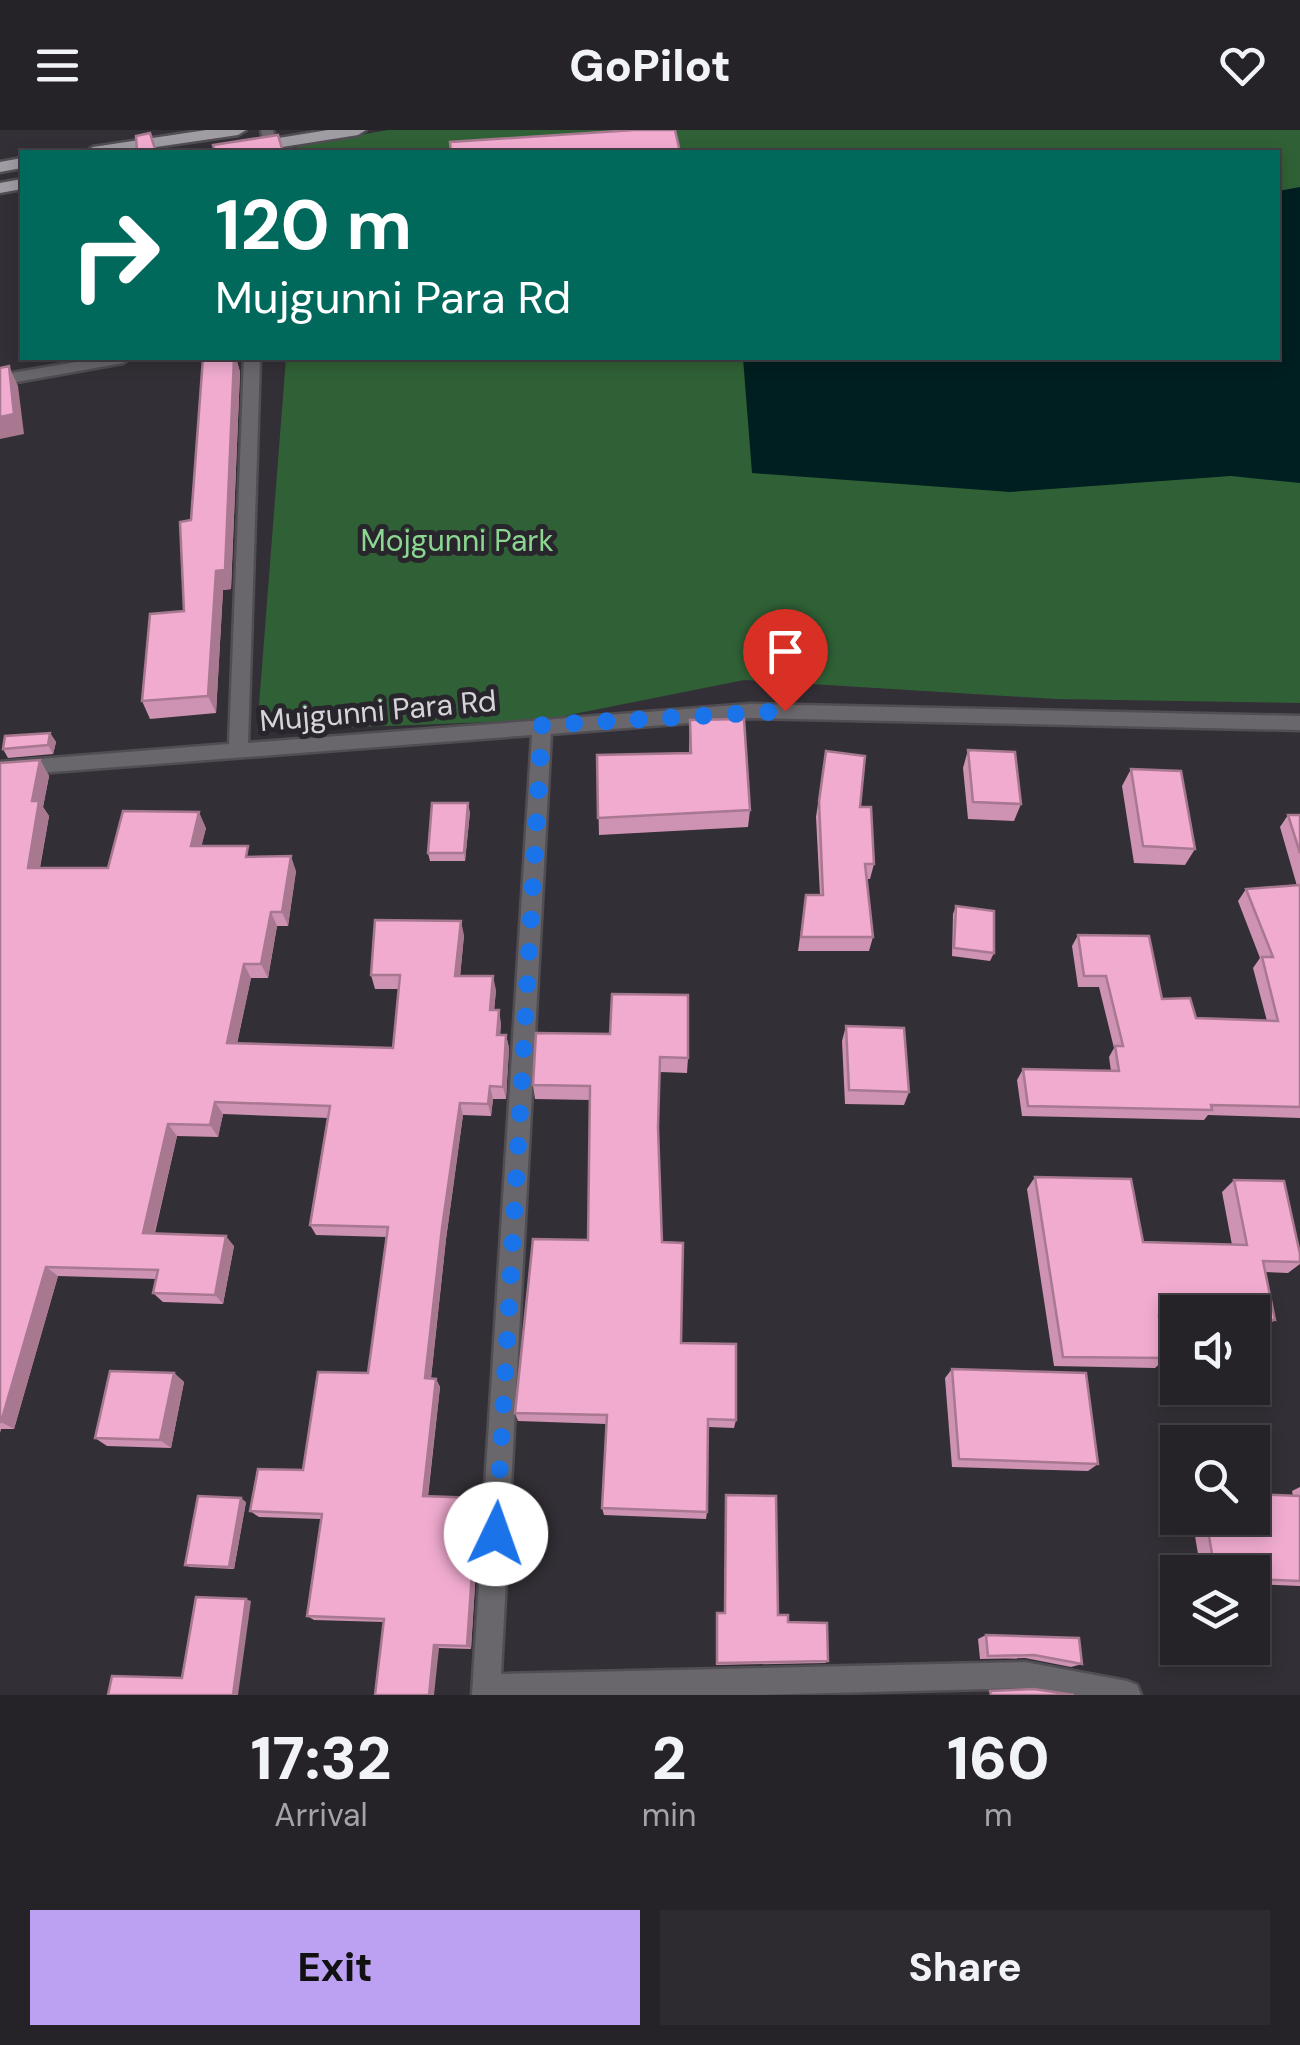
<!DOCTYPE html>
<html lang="en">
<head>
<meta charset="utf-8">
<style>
  body { margin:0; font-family:"DM Sans",sans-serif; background:#2e2b30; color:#f1f3f6; height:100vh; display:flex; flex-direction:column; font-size:38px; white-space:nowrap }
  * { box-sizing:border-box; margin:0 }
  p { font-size:32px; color:#a4a4a8 }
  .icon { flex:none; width:55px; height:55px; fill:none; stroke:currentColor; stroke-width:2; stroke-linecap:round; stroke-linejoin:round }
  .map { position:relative; height:1565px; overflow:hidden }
  .sheet { display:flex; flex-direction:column; background:#262328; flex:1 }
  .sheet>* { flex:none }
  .banner { position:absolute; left:20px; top:20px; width:1260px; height:210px; border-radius:0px; box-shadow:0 5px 15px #0003,0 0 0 2px #424045; background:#00695c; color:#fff; overflow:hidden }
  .fabs { position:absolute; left:1160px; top:1165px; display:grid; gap:20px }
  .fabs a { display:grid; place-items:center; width:110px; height:110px; border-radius:0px; background:#262328; box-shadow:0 5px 15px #0003,0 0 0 2px #424045; font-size:50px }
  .pin { position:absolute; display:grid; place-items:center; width:85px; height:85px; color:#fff; margin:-102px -42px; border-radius:50% 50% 50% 0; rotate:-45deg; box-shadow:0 0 10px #0007 }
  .pin .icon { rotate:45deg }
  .me { position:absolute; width:110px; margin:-55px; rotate:3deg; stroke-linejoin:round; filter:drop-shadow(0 0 8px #0008) }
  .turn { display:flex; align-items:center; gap:35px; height:210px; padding:0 30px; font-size:45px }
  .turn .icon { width:130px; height:130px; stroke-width:2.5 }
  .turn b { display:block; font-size:70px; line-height:85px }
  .eta { display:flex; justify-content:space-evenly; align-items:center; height:170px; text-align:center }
  .eta b { font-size:60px; font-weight:800; line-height:70px }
  .primary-button { display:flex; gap:20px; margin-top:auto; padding:20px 30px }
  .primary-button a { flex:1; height:115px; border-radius:0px; background:#bca0f2; color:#111; font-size:40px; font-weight:800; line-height:115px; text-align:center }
  .primary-button a+a { background:#2e2b30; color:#f1f3f6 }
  header { display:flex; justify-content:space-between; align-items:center; height:130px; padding:0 30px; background:#262328; font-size:45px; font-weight:800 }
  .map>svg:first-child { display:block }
  .green { fill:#306136 }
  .water { fill:#001f20 }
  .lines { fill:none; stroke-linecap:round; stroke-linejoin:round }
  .street-casing { stroke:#504d53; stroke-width:5 }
  .primary-casing { stroke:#504d53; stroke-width:5 }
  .street { fill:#69676b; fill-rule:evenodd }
  .primary { fill:#a09ca3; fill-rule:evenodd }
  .wall { fill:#ce93b2 }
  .shaded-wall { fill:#a87891 }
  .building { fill:#f0abcf; stroke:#a87891; stroke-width:2.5 }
  .route { stroke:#1a73e8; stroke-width:18; stroke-dasharray:0 32.4 }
  .labels { text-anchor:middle; stroke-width:10; stroke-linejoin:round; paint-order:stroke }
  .park-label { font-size:30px; fill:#8bd791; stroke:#29252c }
  .street-label { font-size:30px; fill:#d6d4d9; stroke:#29252c }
</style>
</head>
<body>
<header><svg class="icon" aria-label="menu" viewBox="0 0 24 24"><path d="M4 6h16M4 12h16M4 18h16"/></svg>GoPilot<svg class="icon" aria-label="heart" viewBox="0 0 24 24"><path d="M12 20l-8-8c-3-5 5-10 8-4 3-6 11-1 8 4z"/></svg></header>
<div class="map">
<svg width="1300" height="1565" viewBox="0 0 1300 1565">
  <rect width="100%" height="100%" fill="#332f36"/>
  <!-- green -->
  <path class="green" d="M388,0H1300V573L1056,569L744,550L544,590L257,601L286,228H1278V22H297V16Z"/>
  <!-- water -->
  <path class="water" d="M1300,57V353L1231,346L1010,362L752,343L743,228H1278V61Z"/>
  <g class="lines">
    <defs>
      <path id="street" d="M261,0H273L277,22H265Z
        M99,228H131L123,233L0,255V245Z
        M244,228H260L248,613L750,574L1300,586V600L750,588L551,604L501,1544L1025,1532L1127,1551L1137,1555L1141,1565H1058L1025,1558L754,1565H472L532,605L0,646V632L229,614Z"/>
      <path id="primary" d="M206,0H246L238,5L122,22H85L93,17Z
        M328,0H366L358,5L251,22H216L224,17Z
        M22,28V38L0,42V32Z
        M22,49V59L0,63V53Z"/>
    </defs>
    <!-- street casing -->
    <use href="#street" class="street-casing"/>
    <!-- primary casing -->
    <use href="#primary" class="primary-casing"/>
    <!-- street -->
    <use href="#street" class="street"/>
    <!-- primary -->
    <use href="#primary" class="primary"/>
  </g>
  <!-- wall -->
  <path class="wall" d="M203,228H236L240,242L231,459L223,460L216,583L150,589L142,571L184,481Z
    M690,590L750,680L748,697L599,705L597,625L689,623Z
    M50,603L56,612L53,624L8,628L3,619Z
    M968,620L1021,674L1014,691L968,689L963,638Z
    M826,621L860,677L874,734L870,749H866L873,807L869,821H798L806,765H820L816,687Z
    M40,630L49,646L43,677L49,686L40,738H108L206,698L201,716L252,727L296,741L288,796H277L268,848H251L237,914L393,918L399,859H375L371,845L464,805L460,846L496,860L494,880L501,893L500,905H506L509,918L506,969H493L491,986L463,985L446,1109L431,1249H436L440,1257L428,1367L477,1368L480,1374L471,1519L439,1518L384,1492L314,1490L307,1486L321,1389L259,1387L250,1381L303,1340L368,1243L386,1107L316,1105L310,1095L328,988L223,984L218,1007L177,1006L155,1103L234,1116L223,1174L163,1172L153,1163L156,1149L58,1146L14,1299H1L0,1303V633Z
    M1131,639L1195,719L1185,735L1134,733L1122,656Z
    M470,682L465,731H430L428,723Z
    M1288,685H1300V988L1208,985L1204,990L1022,986L1017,950L1023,939L1111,941L1109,927L1114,918L1099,857H1078L1072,816L1078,805L1162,869L1196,888L1267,891L1253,838L1260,828L1238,771L1246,759L1297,756L1280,697Z
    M956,776L994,823L990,831L952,826L953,784Z
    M846,896L909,962L904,975L845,974L842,911Z
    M536,903L688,928L687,943L660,942L658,1003L662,1112L681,1213L736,1290L734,1298L708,1297L707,1382L706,1389L604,1385L602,1378L606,1294L518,1291L515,1283L588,1110L590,970L535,969L533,955Z
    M1035,1047L1143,1112L1232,1115L1222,1062L1234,1050L1300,1124V1134L1288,1143L1265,1142L1275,1190L1261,1200H1252V1182H1178V1197H1160L1166,1228L1155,1238L1054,1236L1027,1059Z
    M952,1239L1098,1334L1088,1341L952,1337L945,1248Z
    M174,1243L184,1252L171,1318L107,1316L95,1308Z
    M1300,1357V1456L1252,1454V1442H1201L1192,1388H1252L1293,1366L1292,1361Z
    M726,1365L778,1485L828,1531L825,1533L716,1535V1486L717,1483H724Z
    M246,1372L234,1439L190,1437L185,1435Z
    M986,1505L1082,1534L1071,1537L1025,1528L980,1529L978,1509Z"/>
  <!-- shaded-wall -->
  <path class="shaded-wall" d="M234,228H236L240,242L231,459L223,460L216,583L208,566L216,441Z
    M9,236L18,256L24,304L0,309V287Z
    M50,603L56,612L53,624L48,615Z
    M40,630L49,646L43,677L49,686L37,753L28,738L32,671Z
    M468,673L470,682L465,731L464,723Z
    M199,682L206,698L198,731L191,716Z
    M291,726L296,741L288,796L282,782Z
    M271,782L277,796L268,848L261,834Z
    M461,791L464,805L459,859L455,846Z
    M244,834L251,848L234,926L227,913Z
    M493,846L496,860L493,893L490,880Z
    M499,880L501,893L499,918L497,905Z
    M506,905L509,918L506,969L503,957Z
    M490,956L493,969L491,986L488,974Z
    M215,972L223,984L218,1007L210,995Z
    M460,973L463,985L446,1109L430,1256L425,1248L442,1098Z
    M168,994L177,1006L152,1113L143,1103Z
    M226,1106L234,1116L223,1174L215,1165Z
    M46,1137L58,1146L14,1299L1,1292Z
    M174,1243L184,1252L171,1318L160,1310Z
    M436,1249L440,1257L427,1372L423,1366Z
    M241,1368L246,1372L234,1439L229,1437Z
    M477,1368L480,1374L471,1519L467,1516Z
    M246,1469L251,1471L238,1565H233Z
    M434,1515L439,1518L434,1565H429Z"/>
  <!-- building -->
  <path class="building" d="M634,0H675L680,22H451L450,12Z
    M150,3L156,22H137L136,6Z
    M278,5L283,22H215L213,15Z
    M203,228H234L225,440L216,441L208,566L142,571L150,484L184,481L180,392L191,390Z
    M9,236L14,284L0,287V238Z
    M744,589L750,680L598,688L597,625L691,623L690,590Z
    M50,603L48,615L3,619L5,606Z
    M968,620L1015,622L1021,674L973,672Z
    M826,621L865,626L860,677H871L874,734H865L873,807H801L806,765H823L819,671Z
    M40,630L32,671H39L28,738H108L123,681L199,682L191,716H248L246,727L291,726L282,782H271L261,834H244L227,913L393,918L400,845H371L375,790L461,791L455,846H493L490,880H499L497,905H506L503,957L490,956L488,974L460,973L442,1098L425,1248L436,1249L423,1366L477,1368L467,1516L434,1515L429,1565H375L384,1489L307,1486L322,1384L250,1381L258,1339L303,1340L318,1242L368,1243L388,1097L310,1095L330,976L215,972L210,995L168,994L143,1103L226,1106L215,1165L153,1163L158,1140L46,1137L1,1292H0V633Z
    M1131,639L1181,641L1195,719L1143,716Z
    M432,673H468L464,723H428Z
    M1288,685H1300V723Z
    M1300,755V977L1211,975L1212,980L1028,976L1023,939L1119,941L1115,916H1123L1106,846H1084L1078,805L1149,806L1162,869L1190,868L1196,888L1278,891L1262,827H1273L1246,759Z
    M956,776L994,781V823L954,818Z
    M612,864L688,865V928L660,927L658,998L662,1112L683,1113L681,1213L736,1214V1290L708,1289L707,1382L602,1378L607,1285L515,1283L533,1109L588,1110L590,956L533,955L536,903L610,904Z
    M846,896L904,898L909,962L849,960Z
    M1035,1047L1131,1049L1143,1112L1247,1115L1234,1050L1284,1051L1300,1124V1132L1263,1131L1275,1190L1252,1189V1182H1178V1187L1159,1186L1166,1228L1063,1227Z
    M952,1239L1086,1243L1098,1334L959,1329Z
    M110,1241L174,1243L160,1310L95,1308Z
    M1252,1364L1300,1366V1451L1252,1449V1442H1215L1206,1388H1252Z
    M726,1365L776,1366L778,1485H788V1492L827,1493L828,1531L717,1533V1483H725Z
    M198,1366L241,1368L229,1437L185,1435Z
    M196,1467L246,1469L233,1565H108L112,1546L182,1548Z
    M986,1505L1079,1508L1082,1534L1034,1525L988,1526Z
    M1034,1559L1074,1565H991L990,1561Z"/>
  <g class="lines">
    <!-- route -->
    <path class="route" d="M496,1404L542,595L785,581"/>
  </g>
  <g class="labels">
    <!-- park labels -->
    <g class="park-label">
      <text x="457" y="421">Mojgunni Park</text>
    </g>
    <!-- street labels -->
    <g class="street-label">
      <text transform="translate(378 581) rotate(-5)" y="10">Mujgunni Para Rd</text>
    </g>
  </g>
</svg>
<div class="fabs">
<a><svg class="icon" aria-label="sound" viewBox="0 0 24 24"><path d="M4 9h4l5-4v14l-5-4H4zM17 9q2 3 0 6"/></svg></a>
<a><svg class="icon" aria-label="search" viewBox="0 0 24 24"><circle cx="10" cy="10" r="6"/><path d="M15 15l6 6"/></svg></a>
<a><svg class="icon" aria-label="layers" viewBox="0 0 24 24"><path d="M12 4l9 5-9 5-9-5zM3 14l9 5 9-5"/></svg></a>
</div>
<div class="pin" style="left:785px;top:581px;background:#d93025"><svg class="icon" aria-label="arrive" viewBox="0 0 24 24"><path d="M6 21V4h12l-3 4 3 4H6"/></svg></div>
<svg class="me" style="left:496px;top:1404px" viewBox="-20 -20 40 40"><circle r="19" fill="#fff"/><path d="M0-13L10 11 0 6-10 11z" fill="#1a73e8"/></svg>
<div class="banner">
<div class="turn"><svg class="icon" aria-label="right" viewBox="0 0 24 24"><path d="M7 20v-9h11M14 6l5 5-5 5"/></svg><div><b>120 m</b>Mujgunni Para Rd</div></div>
</div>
</div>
<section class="sheet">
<div class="eta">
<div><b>17:32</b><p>Arrival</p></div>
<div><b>2</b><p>min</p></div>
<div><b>160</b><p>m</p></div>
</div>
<div class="primary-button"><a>Exit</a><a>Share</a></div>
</section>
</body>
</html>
